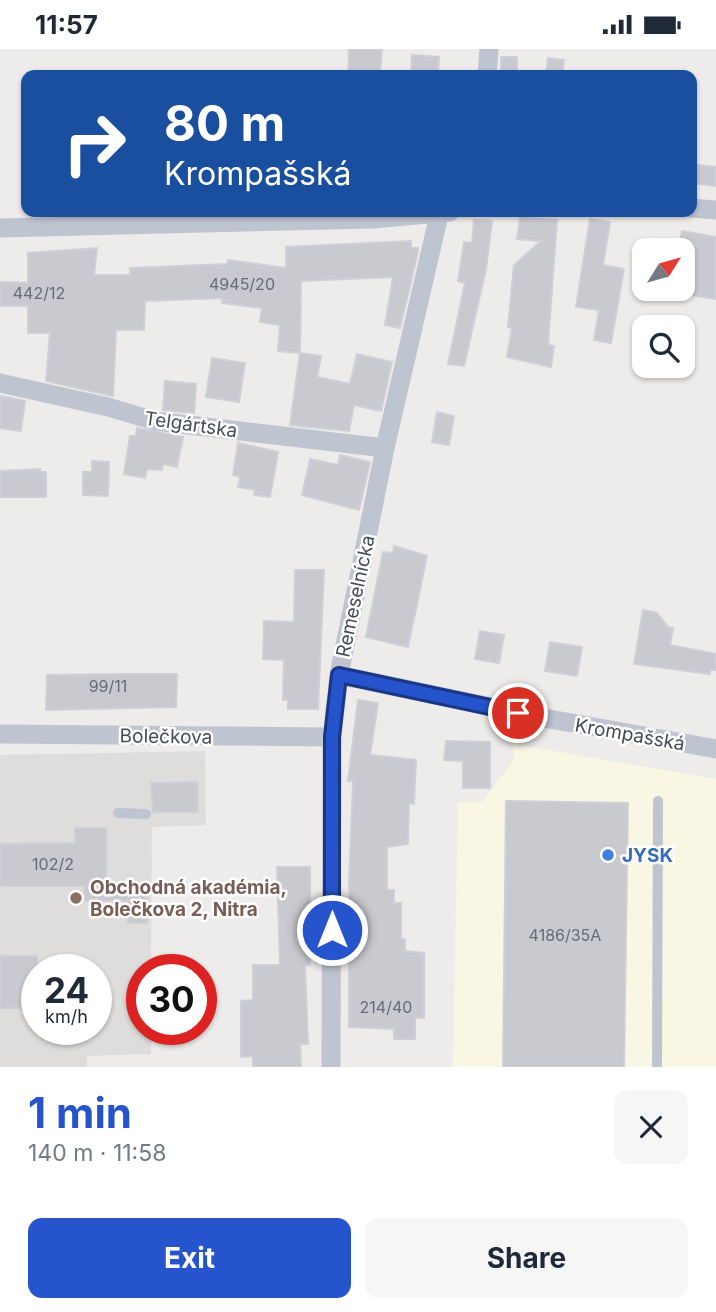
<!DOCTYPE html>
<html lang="en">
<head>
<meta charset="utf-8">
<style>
  body { margin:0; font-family:Inter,sans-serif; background:#f6f6f7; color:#1f2937; height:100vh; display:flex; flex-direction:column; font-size:26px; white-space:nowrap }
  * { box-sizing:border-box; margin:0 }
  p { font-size:23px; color:#747a83 }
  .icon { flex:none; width:38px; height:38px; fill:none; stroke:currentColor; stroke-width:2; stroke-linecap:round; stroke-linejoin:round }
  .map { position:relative; height:1018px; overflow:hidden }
  .panel { display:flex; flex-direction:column; background:#fff; flex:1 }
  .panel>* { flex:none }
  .top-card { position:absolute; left:21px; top:21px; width:676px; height:147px; border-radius:14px; box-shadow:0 2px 5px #0004; background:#1a4fa0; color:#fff; overflow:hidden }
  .needle { width:46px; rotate:53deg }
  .controls { position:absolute; left:632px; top:189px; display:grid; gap:14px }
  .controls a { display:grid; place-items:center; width:63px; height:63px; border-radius:14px; background:#fff; box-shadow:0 2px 5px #0004; font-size:35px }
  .speed { position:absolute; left:21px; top:905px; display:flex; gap:14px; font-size:35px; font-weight:700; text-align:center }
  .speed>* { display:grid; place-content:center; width:91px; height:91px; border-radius:50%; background:#fff; box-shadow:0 2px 5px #0004; line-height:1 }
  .speed small { font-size:18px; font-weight:400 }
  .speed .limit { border:10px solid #d22; background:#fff; color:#111 }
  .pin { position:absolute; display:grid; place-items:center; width:60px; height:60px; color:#fff; margin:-30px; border:4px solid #fff; border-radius:50%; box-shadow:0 2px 7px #0007 }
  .me { position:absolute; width:77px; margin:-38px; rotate:0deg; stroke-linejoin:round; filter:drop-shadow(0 0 5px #0008) }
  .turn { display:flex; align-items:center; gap:24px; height:147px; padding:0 28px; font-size:32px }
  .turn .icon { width:91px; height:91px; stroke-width:2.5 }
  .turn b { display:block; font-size:49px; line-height:60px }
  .round { display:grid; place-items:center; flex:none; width:74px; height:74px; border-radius:14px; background:#f6f6f7 }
  .headline { display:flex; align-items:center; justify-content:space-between; height:119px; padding:0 28px }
  h1 { font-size:42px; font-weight:700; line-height:52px; color:#2654cd }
  .button { display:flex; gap:14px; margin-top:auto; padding:14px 28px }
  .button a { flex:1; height:80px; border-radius:14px; background:#2654cd; color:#fff; font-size:28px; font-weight:700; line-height:80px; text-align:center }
  .button a+a { background:#f6f6f7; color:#1f2937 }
  .status { display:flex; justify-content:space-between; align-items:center; height:49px; padding:0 35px; background:#fff; direction:ltr }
  .status svg { height:19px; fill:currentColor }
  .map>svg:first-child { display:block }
  .commercial { fill:#f9f7e4 }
  .education { fill:#dfdddc; fill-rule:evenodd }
  .building { fill:#c9c9d0; stroke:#cfd0d7; stroke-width:2 }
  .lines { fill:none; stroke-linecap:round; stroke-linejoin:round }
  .lane { stroke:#bfc5d0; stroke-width:10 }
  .street { stroke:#bfc5d0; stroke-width:19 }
  .route-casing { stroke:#193785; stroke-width:18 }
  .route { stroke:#2654cd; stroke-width:12 }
  .shop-dot { fill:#3f7fe0; stroke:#fff; stroke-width:2.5 }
  .education-dot { fill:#8d6e63; stroke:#fff; stroke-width:2.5 }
  .labels { text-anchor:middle; stroke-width:5; stroke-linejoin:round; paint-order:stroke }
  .number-label { font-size:16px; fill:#666b75 }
  .street-label { font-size:19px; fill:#454c57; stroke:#fff }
  .shop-label { font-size:19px; font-weight:bold; fill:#366cbe; stroke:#fff; text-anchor:start }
  .education-label { font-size:19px; font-weight:bold; fill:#785e54; stroke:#fff; text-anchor:start }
</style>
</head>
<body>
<div class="status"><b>11:57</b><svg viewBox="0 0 49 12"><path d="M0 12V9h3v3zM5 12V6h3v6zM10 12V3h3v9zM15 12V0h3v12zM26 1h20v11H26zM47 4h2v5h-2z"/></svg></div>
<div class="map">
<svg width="716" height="1018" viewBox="0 0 716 1018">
  <rect width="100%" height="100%" fill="#eeeceb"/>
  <!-- commercial -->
  <path class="commercial" d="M513,695L716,730V1018H453L458,753H482L514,711Z"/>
  <!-- education -->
  <path class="education" d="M205,702L206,776L152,778L151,920H142V980H151V1005L87,1007V1018H0V706ZM37,920H96V980H37Z"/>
  <!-- building -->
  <path class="building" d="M349,0H382L380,26H348Z
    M412,6L439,8L438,26H411Z
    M501,8H517V26H501Z
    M548,9L564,11L562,26H546Z
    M691,115L716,118V137L691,134Z
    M520,169L557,171L548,296L554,297L551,318L507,308L512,279L508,278L514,216L541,192L517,190Z
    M590,170L610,173L603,216L624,220L611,294L594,291L599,261L576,258Z
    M474,171L492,172L486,220L464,317L448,315L465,234L458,232L464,193L472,194Z
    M682,182L716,188V250L682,245V201H678Z
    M411,192V199H418V203L400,279L385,276L393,228L301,232L300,304L278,302L280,276L260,273L262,259L222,254L223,249L145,252L144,281H116L113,347L46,332L50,284H28V257H0V233L28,234V204L97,199L94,226H130V219L227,215L228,211L286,219V198Z
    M300,304L321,307L317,328L350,335L357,305L392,313L381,362L354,356L349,382L290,376Z
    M212,309L245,314L239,353L206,348Z
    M165,332L196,335L194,364L163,361Z
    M0,347L25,352L21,382L0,379Z
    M437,363L454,367L449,396L432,393Z
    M137,379L183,388L177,418L163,415L162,421L147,420L145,429L124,425L130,387H136Z
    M238,394L278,403L270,448L254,446L255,441L238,438L240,428L233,426Z
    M340,406L370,413L359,461L302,446L310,410L338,416Z
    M92,412L109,413L108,447L83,446V423H92Z
    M40,420V423H46V448H0V422Z
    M394,497L427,507L408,598L366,588L383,503L393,504Z
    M295,521H324L318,660H288V651H283L284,611L263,610L264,572L294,573Z
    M643,561L657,564L668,578L673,579L670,596L716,605V621H710V625L634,615Z
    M480,582L504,586L499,614L475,610Z
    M550,593L582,598L577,627L545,622Z
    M127,625H177L176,658L46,661L47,626Z
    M358,651L378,654L370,706L416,711L414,755L409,754L408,795L387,798V841H394V854H401V890H405V902L424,904V969H415V990H394V980L349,978V901H352L349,835L353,732H348Z
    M446,692L490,693V739H463V712L444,711Z
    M198,733V763H153L151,734Z
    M506,752L628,754L624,1018H503Z
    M75,779H106V835L147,836V874H128V852H84V837H0V795L75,794Z
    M277,818H310V916H305L308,995H300L301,1018H253V1007L241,1008V952L253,951V916H280Z
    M0,907H37V959H0Z"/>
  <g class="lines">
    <!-- lane -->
    <path class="lane" d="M118,764L146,765
      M657,1018L658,752"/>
    <!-- street -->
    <path class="street" d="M487,26L489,0
      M691,159L716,161
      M0,179L373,170L450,163
      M0,334L108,358L155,372L385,399
      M339,626L544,669L716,700
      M0,685L332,688
      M331,1018L332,688L339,626L385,399L439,166"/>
  </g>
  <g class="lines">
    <defs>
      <path id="route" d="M332,881V688L339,626L518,664"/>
    </defs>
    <!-- route casing -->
    <use href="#route" class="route-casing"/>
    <!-- route -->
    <use href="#route" class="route"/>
  </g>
  <!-- markers -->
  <circle class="shop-dot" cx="608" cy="806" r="7"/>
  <circle class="education-dot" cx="76" cy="849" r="7"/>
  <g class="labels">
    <!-- number labels -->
    <g class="number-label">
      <text x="242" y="241">4945/20</text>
      <text x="39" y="250">442/12</text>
      <text x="108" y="643">99/11</text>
      <text x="53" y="821">102/2</text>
      <text x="565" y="892">4186/35A</text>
      <text x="386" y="964">214/40</text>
    </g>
    <!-- street labels -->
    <g class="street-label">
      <text transform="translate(191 375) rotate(8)" y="7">Telgártska</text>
      <text transform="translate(355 547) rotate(-78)" y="7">Remeselnícka</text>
      <text transform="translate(630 685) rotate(10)" y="7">Krompašská</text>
      <text transform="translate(166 687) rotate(1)" y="7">Bolečkova</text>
    </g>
    <!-- shop labels -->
    <g class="shop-label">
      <text x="622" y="813">JYSK</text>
    </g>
    <!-- education labels -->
    <g class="education-label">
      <text x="90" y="845">Obchodná akadémia,<tspan x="90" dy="22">Bolečkova 2, Nitra</tspan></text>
    </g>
  </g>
</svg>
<div class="controls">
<a><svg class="needle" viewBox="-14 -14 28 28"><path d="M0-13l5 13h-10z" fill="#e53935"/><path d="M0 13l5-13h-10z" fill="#747a83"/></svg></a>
<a><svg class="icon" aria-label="search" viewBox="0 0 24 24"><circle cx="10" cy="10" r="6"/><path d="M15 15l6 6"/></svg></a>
</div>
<div class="speed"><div>24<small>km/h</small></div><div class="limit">30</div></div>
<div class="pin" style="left:518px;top:664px;background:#d93025"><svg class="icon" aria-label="arrive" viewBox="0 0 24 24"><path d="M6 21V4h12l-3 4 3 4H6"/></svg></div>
<svg class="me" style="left:332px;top:881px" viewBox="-20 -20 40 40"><circle r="17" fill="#2654cd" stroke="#fff" stroke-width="3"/><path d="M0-11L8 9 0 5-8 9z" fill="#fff"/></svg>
<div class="top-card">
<div class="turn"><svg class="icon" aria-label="right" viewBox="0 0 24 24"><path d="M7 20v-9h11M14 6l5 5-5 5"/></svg><div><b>80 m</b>Krompašská</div></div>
</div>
</div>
<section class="panel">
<div class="headline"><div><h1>1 min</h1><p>140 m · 11:58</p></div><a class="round"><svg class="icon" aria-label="close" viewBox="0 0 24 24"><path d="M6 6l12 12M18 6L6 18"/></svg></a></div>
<div class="button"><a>Exit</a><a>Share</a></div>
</section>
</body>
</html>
